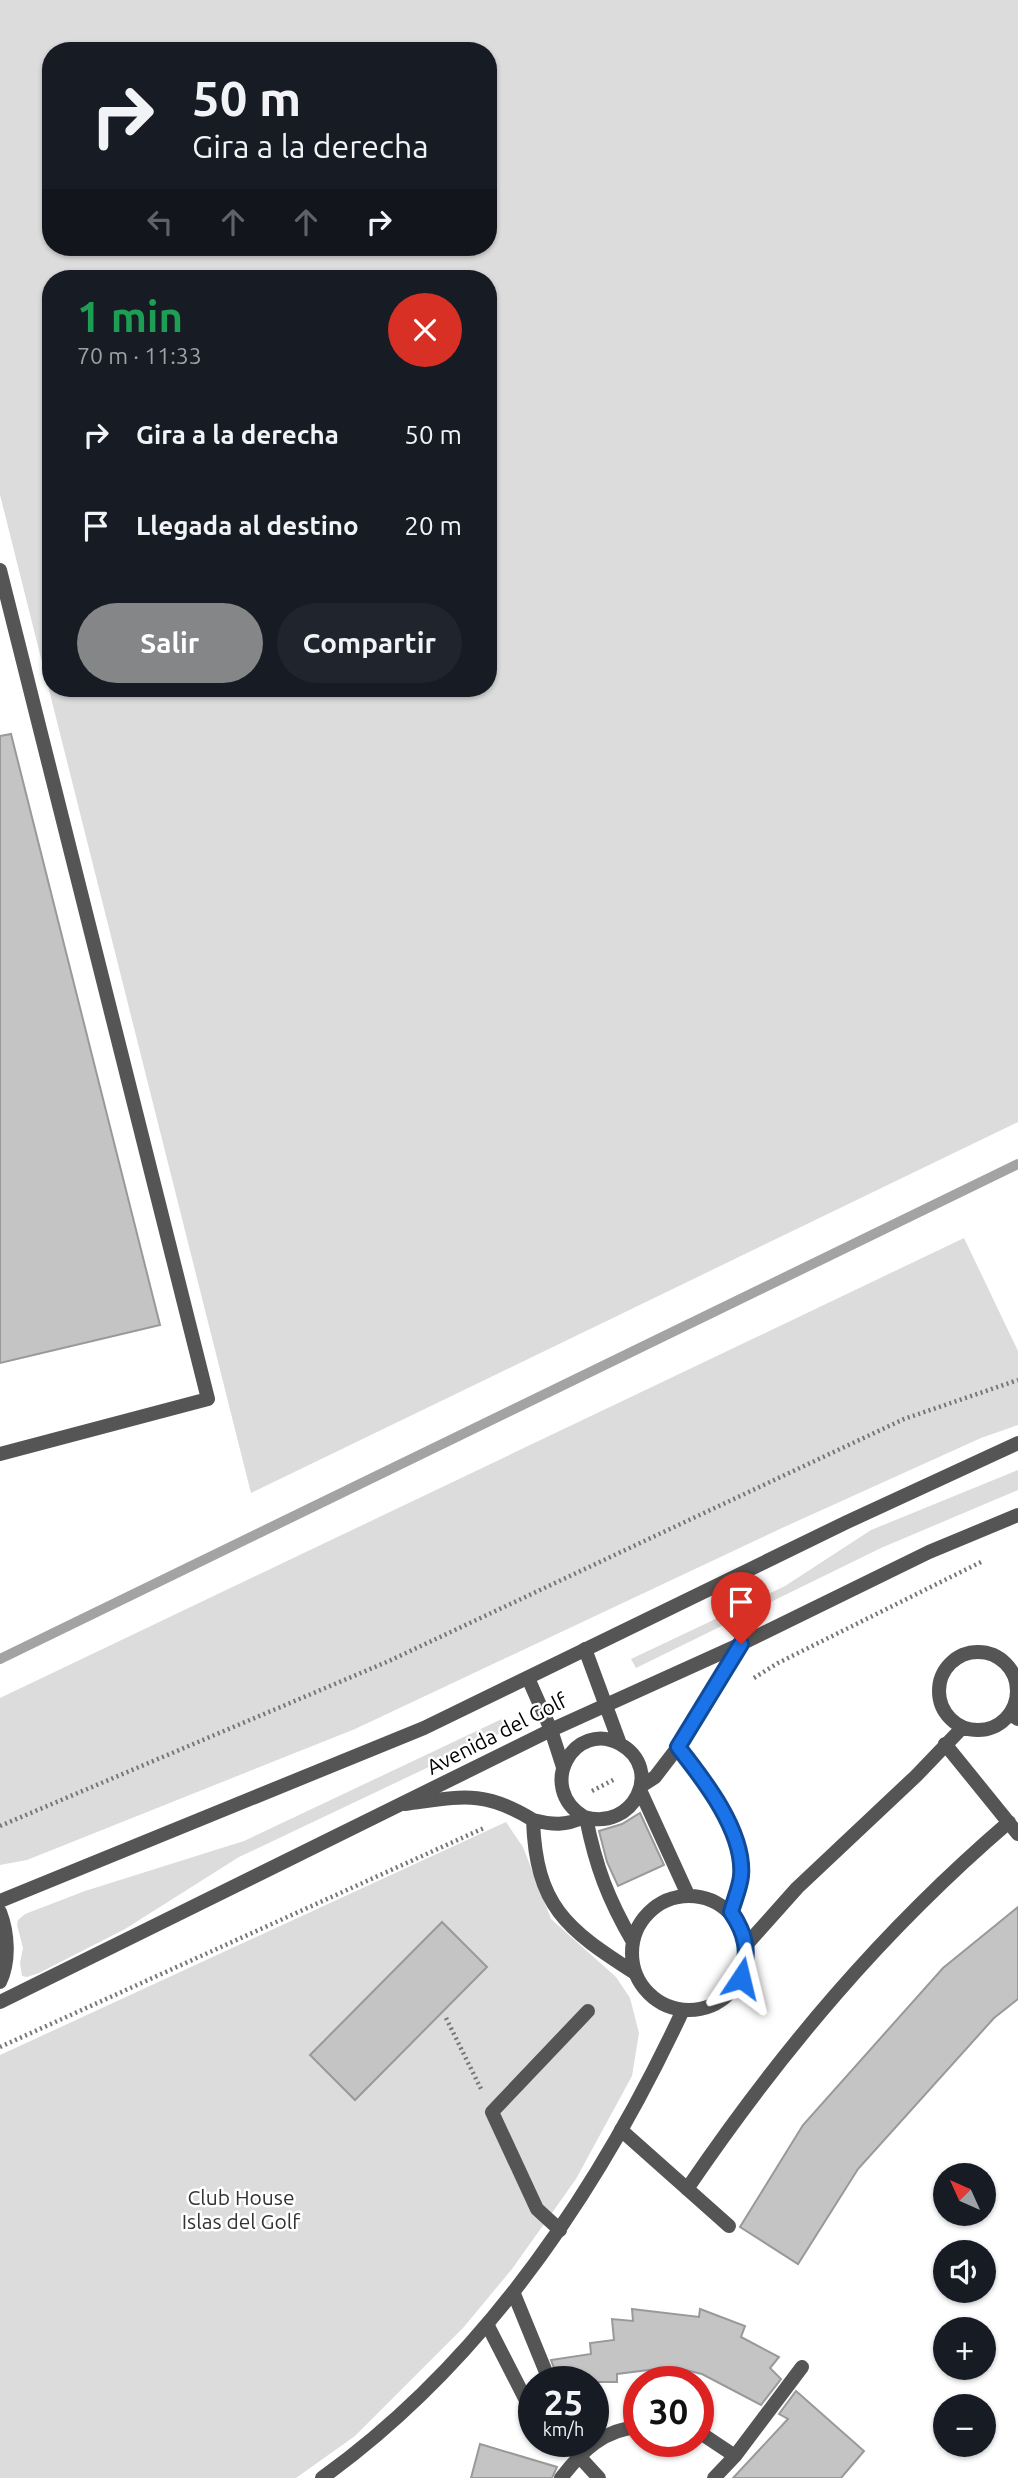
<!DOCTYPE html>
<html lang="es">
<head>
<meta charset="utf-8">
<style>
  body { margin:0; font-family:Ubuntu,sans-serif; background:#20242c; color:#f1f3f6; height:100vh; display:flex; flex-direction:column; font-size:26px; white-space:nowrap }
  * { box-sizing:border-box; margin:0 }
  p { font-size:23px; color:#9ea1a6 }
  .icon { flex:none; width:38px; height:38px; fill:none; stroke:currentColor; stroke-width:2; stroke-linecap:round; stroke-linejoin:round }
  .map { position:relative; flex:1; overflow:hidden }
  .panel { position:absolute; left:42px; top:270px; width:455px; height:427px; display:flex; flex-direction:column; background:#171b24; border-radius:28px; box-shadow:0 2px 5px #0004 }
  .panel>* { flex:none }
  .hud { position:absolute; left:42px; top:42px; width:455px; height:214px; border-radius:28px; box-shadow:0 2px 5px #0004; background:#171b24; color:#f1f3f6; overflow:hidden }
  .needle { width:46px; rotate:315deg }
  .controls { position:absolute; left:933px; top:2163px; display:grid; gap:14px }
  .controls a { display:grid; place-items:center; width:63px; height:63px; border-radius:50%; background:#171b24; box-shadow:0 2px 5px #0004; font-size:35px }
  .speed { position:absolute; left:518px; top:2366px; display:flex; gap:14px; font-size:35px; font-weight:700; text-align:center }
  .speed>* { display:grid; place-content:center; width:91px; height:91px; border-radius:50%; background:#171b24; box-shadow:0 2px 5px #0004; line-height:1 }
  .speed small { font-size:18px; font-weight:400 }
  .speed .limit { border:10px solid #d22; background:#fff; color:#111 }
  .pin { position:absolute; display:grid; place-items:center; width:60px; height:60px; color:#fff; margin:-72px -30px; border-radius:50% 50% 50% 0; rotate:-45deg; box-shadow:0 0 7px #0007 }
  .pin .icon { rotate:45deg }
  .me { position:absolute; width:77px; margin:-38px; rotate:10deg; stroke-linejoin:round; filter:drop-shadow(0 0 5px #0008) }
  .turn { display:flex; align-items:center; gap:24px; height:147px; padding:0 35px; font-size:32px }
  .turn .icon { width:91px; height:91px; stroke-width:2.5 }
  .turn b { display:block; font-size:49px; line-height:60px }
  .lanes { display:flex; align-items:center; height:66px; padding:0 35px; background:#0003; justify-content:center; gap:35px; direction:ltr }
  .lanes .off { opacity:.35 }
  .round { display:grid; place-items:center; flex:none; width:74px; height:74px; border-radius:37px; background:#20242c }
  .overview { display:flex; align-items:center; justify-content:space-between; height:119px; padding:0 35px }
  h1 { font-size:42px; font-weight:700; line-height:52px; color:#1e9e55 }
  .button { display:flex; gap:14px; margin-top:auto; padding:14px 35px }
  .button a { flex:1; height:80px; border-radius:42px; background:#858687; color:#fff; font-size:28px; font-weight:700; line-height:80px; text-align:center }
  .button a+a { background:#20242c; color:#f1f3f6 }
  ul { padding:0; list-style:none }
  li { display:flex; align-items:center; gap:21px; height:91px; padding:0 35px }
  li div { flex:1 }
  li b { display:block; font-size:26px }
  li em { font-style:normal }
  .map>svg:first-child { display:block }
  .green { fill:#dcdcdc; fill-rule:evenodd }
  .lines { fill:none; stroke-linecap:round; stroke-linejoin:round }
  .stream { stroke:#a3a3a3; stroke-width:10 }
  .building { fill:#c4c4c4; stroke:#999; stroke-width:2 }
  .path { stroke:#777; stroke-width:4.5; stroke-dasharray:2 3.5; stroke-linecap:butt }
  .service { stroke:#555; stroke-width:14 }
  .minor { stroke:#555; stroke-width:14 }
  .tertiary { stroke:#555; stroke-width:14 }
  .route-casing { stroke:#114b97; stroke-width:18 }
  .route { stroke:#1a73e8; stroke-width:12 }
  .labels { text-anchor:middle; stroke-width:5; stroke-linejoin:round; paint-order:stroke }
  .street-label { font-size:21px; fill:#000; stroke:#fff }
  .park-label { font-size:21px; fill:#333; stroke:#fff }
</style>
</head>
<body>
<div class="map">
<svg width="1018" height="2478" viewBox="0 0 1018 2478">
  <rect width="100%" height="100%" fill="#fff"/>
  <!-- green -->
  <path class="green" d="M0,0H1018V1122L251,1493L0,495ZM51,51H488V247H51ZM488,278V688H51V278Z
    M964,1238L1018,1351V1425L981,1438L782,1528L355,1729L27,1860L0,1865V1698Z
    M1018,1470V1490L881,1548L636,1668L631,1659L785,1586L871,1530Z
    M504,1718L509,1729L239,1857L125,1929L39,1973L27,1977L22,1976L20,1963L23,1948L17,1925L18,1920L25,1914L85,1891L244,1841Z
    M506,1822L523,1847L551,1919L616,1977L630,1998L639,2033L632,2076L576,2179L512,2269L463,2328L355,2436L296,2478H0V2055Z"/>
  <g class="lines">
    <!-- stream -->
    <path class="stream" d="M0,1659L1018,1164"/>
  </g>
  <!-- building -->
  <path class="building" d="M11,734L160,1325L0,1363V736Z
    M640,1813L664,1865L618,1886L607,1862L599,1831L622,1824Z
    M1018,1907V1999L994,2018L858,2169L798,2264L740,2227L803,2125L943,1968Z
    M442,1922L487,1967L355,2100L310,2055Z
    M632,2309L699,2317L700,2309L745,2326L741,2337L779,2357L770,2368L781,2379L761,2405L702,2374L673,2367L617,2374V2382H559L551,2360L591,2354L590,2343L614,2340L612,2319L633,2321Z
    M796,2391L864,2451L841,2478H733L788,2419L779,2414Z
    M480,2444L557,2467L552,2478H471Z"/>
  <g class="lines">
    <!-- path -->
    <path class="path" d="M754,1678L778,1663L983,1561
      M592,1791L615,1779
      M0,1826L389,1661L904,1419L1018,1380
      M446,2018L481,2089
      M0,2047L484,1828"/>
    <!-- service -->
    <path class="service" d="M0,570L208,1399L0,1454
      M1010,1714L1018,1719
      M945,1744L1018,1834
      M0,1912C8,1933 10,1961 0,1982
      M621,2130L729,2226
      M687,2189C781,2051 882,1931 1009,1822
      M560,2230L537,2209L492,2112L588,2011
      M514,2294L550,2382
      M488,2326L534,2416
      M698,2434L705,2436L735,2456
      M565,2441L599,2478
      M561,2478C582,2451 604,2429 639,2427
      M714,2478L735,2456L802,2367"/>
    <!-- minor -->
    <path class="minor" d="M585,1649L620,1744
      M939 1691a39 39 0 1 1 78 0a39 39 0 1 1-78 0Z
      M528,1678L551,1730L563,1767
      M641,1786L655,1777L678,1747
      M640,1790L688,1895
      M405,1804C460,1797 483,1789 533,1820C536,1906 566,1929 635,1973
      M586,1818C596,1867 608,1899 633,1942
      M533,1820C553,1825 565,1826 584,1817C633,1832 665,1769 620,1744C575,1719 535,1787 584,1817
      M632 1953a57 57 0 1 1 114 0a57 57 0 1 1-114 0Z
      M731,1912C734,1901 740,1887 741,1876C745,1832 704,1779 678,1747L741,1644
      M747,1944L797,1888L916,1776L962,1728
      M322,2478C485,2361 599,2190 683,2010"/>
    <!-- tertiary -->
    <path class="tertiary" d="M0,1901L424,1728L847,1522L1018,1443
      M0,2002L551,1730L741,1644L929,1552L1018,1515"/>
  </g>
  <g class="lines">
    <defs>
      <path id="route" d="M741,1978C750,1952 746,1934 731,1912C734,1901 740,1887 741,1876C745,1832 704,1780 678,1747L741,1644"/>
    </defs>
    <!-- route casing -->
    <use href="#route" class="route-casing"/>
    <!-- route -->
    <use href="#route" class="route"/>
  </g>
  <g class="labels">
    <!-- street labels -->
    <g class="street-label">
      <text transform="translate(497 1734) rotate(-27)" y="7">Avenida del Golf</text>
    </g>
    <!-- park labels -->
    <g class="park-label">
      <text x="241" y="2205">Club House<tspan x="241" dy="24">Islas del Golf</tspan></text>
    </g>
  </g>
</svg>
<div class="controls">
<a><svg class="needle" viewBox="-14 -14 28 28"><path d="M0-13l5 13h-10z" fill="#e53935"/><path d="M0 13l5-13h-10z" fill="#9ea1a6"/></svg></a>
<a><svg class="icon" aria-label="sound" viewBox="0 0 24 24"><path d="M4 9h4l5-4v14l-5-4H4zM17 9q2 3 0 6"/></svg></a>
<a>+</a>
<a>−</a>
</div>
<div class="speed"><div>25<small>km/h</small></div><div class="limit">30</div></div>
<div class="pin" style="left:741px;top:1644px;background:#d93025"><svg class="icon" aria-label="arrive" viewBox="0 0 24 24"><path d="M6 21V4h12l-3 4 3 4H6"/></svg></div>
<svg class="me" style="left:741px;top:1978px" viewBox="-20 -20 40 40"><path d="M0-17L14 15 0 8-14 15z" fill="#1a73e8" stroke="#fff" stroke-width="4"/></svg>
<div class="hud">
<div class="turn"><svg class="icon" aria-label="right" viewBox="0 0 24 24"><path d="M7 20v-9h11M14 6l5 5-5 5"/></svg><div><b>50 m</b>Gira a la derecha</div></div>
<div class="lanes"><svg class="icon off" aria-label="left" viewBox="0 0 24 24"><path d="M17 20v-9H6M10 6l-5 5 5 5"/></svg><svg class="icon off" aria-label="ahead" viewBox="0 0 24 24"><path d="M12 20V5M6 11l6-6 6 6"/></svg><svg class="icon off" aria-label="ahead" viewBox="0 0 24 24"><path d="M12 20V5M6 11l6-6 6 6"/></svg><svg class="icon" aria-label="right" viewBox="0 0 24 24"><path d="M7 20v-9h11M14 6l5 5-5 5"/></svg></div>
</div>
<section class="panel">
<div class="overview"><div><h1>1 min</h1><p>70 m · 11:33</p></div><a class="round" style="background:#d93025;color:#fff"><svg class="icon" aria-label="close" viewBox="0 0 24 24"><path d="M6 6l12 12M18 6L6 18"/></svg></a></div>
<ul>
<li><svg class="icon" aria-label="right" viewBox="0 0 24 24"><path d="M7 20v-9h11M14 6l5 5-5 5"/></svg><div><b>Gira a la derecha</b></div><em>50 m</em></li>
<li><svg class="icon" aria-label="arrive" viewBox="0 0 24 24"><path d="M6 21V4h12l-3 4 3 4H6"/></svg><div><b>Llegada al destino</b></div><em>20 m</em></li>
</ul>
<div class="button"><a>Salir</a><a>Compartir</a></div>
</section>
</div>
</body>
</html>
